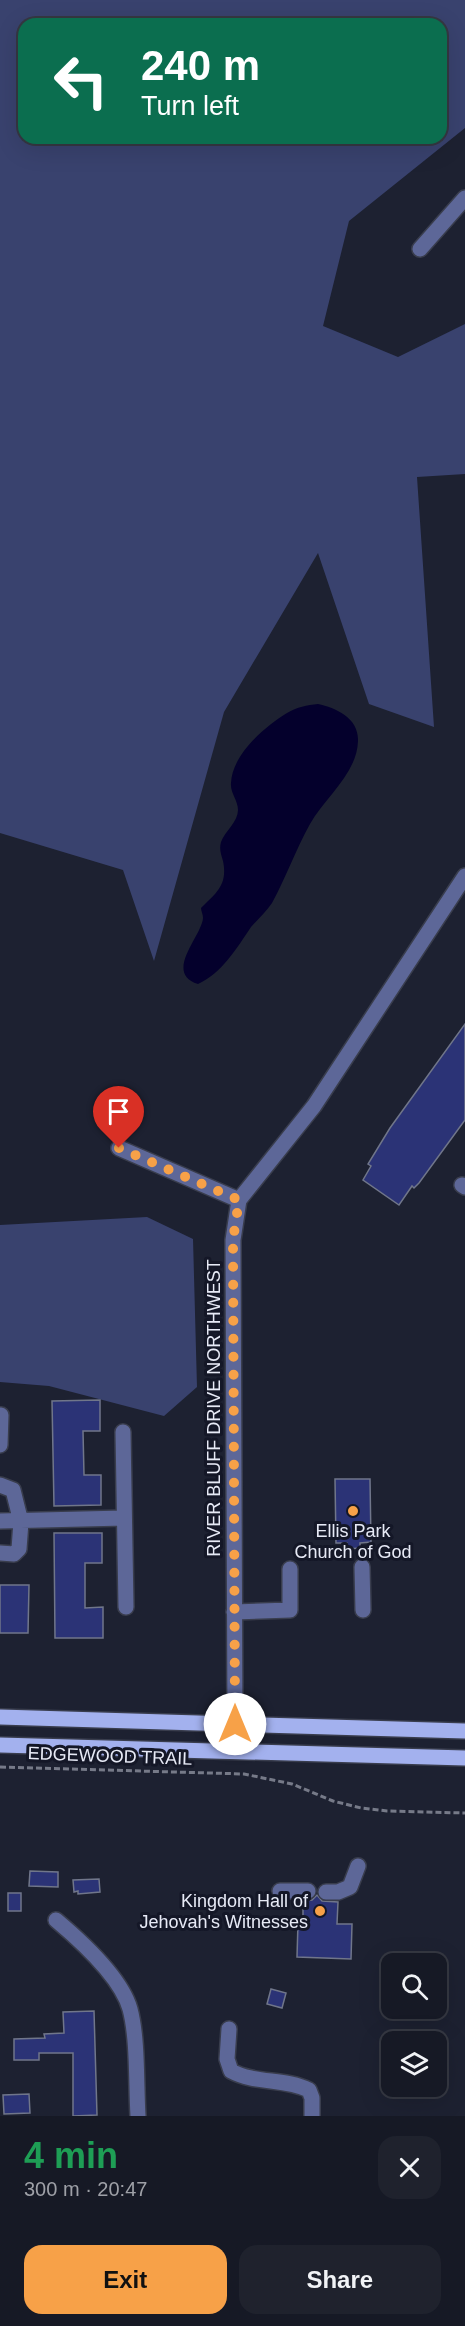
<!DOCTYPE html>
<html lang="en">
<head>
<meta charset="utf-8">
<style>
  body { margin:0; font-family:Helvetica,sans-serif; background:#1f222d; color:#f1f3f6; height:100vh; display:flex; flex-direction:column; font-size:22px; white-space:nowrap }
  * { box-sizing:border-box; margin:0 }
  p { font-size:20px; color:#9ea0a7 }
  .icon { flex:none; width:33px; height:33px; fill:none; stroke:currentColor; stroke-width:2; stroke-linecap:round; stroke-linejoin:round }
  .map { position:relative; height:2116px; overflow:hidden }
  .details { display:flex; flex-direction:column; background:#161925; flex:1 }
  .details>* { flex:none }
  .hud { position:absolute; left:18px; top:18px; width:429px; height:126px; border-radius:18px; box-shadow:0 6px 24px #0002,0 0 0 2px #353842; background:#0b6e4f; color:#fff; overflow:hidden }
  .buttons { position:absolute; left:381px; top:1953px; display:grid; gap:12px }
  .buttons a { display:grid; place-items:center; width:66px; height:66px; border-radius:12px; background:#161925; box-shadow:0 6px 24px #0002,0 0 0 2px #353842; font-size:30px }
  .pin { position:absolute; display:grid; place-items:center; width:51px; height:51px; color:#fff; margin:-62px -26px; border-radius:50% 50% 50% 0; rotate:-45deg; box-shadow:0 0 6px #0007 }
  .pin .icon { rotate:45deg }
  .me { position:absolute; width:66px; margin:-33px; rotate:0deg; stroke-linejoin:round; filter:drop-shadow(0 0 4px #0008) }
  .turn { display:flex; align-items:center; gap:21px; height:126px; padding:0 24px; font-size:27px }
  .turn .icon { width:78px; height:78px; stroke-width:2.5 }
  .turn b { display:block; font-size:42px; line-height:51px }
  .round { display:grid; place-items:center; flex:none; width:63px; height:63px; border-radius:18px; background:#1f222d }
  .overview { display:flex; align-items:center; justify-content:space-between; height:102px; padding:0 24px }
  h1 { font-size:36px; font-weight:600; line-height:45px; color:#1e9e55 }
  .primary-button { display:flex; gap:12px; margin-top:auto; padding:12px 24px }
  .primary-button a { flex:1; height:69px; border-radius:18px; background:#f7a148; color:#111; font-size:24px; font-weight:600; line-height:69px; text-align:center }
  .primary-button a+a { background:#1f222d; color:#f1f3f6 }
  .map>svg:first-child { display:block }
  .green { fill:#39426e; fill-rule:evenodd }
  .water { fill:#04002c }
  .building { fill:#2b3376; stroke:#70768a; stroke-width:1.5 }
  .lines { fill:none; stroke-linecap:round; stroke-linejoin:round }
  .minor-casing { stroke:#393d4d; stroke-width:18 }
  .major-casing { stroke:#393d4d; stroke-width:18 }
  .path { stroke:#767a88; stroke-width:3; stroke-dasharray:6 3; stroke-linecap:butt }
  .minor { stroke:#5d6798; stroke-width:15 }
  .major { stroke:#a3b1ee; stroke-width:15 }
  .route { stroke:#f7a148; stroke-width:10; stroke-dasharray:0 18 }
  .poi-dot { fill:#f7a148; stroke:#141727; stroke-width:2 }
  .labels { text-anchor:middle; stroke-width:6; stroke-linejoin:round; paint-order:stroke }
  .street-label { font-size:18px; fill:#e7eaf6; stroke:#141727 }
  .poi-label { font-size:18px; fill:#e7eaf6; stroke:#141727 }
</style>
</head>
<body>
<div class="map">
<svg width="465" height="2116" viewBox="0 0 465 2116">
  <rect width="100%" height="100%" fill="#1d2131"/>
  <!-- green -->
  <path class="green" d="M0,0H465V128L349,221L323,326L398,357L465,324V474L417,477L434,727L369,704L318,553L224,712L154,961L123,870L0,833ZM24,24H441V138H24Z
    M147,1217L193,1239L197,1387L164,1416L49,1386L0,1382V1225Z"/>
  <!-- water -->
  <path class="water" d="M318,704C336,708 359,718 358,741C357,774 325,797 310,824C296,849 286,877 272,903C266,912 258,919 251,927C237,948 222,973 198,984C163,973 202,936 203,918C203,914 201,911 201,908C216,893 228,885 223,861C221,854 219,849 221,842C225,831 238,822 238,810C238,800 230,793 231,783C232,755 264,727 287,713C297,707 307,705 318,704Z"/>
  <!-- building -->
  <path class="building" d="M465,1024V1120L419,1183L414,1188L412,1186L399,1205L363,1180L371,1166L368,1164L390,1128Z
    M100,1400V1431H83L84,1475H101V1505L54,1506L52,1401Z
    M335,1479H370L371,1542L360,1543V1548L347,1549V1543H336Z
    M54,1533H102V1563H85V1608L103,1607V1638H55Z
    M0,1585H29L28,1633H0Z
    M30,1871L58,1872V1887L29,1886Z
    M99,1879L100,1892L78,1894V1891L74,1892L73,1880Z
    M8,1893H21V1911H8Z
    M317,1895L322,1901L338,1902L337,1924H352L351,1959L297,1957L298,1923H303V1901L312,1900Z
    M271,1989L286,1993L282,2008L267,2004Z
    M94,2011L97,2115L73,2116V2053H39V2060H14V2039L45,2038L44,2034L64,2033L63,2012Z
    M29,2094L30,2113L4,2114L3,2095Z"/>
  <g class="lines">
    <defs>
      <path id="minor" d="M420,249L465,198
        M119,1148L239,1200
        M462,1185L465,1187
        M123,1432L126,1607
        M0,1445L1,1415
        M0,1485L13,1490L21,1522L19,1549L14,1554L0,1553
        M0,1521L124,1518
        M362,1567L363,1610
        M234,1612L290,1610V1569
        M235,1724L233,1240L239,1200L314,1106L465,876
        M280,1891H308
        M326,1892H338L350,1887L358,1866
        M56,1920C81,1941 121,1977 130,2009C138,2039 136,2084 138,2116
        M229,2029L227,2059L231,2071C255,2084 285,2078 309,2090L312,2098V2116"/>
      <path id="major" d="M0,1717L465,1731
        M0,1745L465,1758"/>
    </defs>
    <!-- minor casing -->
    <use href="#minor" class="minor-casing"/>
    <!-- major casing -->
    <use href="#major" class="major-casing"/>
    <!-- path -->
    <path class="path" d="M0,1767L244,1774L292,1784L333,1801L361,1808L387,1811L465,1813"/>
    <!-- minor -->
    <use href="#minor" class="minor"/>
    <!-- major -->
    <use href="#major" class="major"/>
  </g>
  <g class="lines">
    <!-- route -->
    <path class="route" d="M119,1148L239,1200L233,1240L235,1724"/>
  </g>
  <!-- markers -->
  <g class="poi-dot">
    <circle cx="353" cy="1511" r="6"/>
    <circle cx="320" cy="1911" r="6"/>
  </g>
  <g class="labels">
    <!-- street labels -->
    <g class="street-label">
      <text transform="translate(214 1408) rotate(-90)" y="6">RIVER BLUFF DRIVE NORTHWEST</text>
      <text transform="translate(110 1756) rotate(2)" y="6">EDGEWOOD TRAIL</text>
    </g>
    <!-- poi labels -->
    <g class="poi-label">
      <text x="353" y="1537">Ellis Park<tspan x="353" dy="21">Church of God</tspan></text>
      <text x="308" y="1907" text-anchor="end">Kingdom Hall of<tspan x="308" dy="21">Jehovah's Witnesses</tspan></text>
    </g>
  </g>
</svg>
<div class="buttons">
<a><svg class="icon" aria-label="search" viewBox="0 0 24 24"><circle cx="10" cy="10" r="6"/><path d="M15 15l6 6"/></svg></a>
<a><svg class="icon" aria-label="layers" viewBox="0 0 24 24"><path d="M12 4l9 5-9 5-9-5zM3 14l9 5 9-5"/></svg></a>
</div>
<div class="pin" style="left:119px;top:1148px;background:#d93025"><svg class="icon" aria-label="arrive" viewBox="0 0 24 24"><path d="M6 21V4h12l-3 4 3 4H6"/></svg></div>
<svg class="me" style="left:235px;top:1724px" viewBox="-20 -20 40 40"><circle r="19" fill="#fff"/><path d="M0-13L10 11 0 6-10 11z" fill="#f7a148"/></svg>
<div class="hud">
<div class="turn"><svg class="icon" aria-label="left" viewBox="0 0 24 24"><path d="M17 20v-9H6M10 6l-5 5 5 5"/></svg><div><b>240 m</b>Turn left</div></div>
</div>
</div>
<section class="details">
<div class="overview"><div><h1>4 min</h1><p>300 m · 20:47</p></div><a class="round"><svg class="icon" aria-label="close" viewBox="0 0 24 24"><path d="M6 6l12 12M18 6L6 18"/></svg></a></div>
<div class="primary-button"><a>Exit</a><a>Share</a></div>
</section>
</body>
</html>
